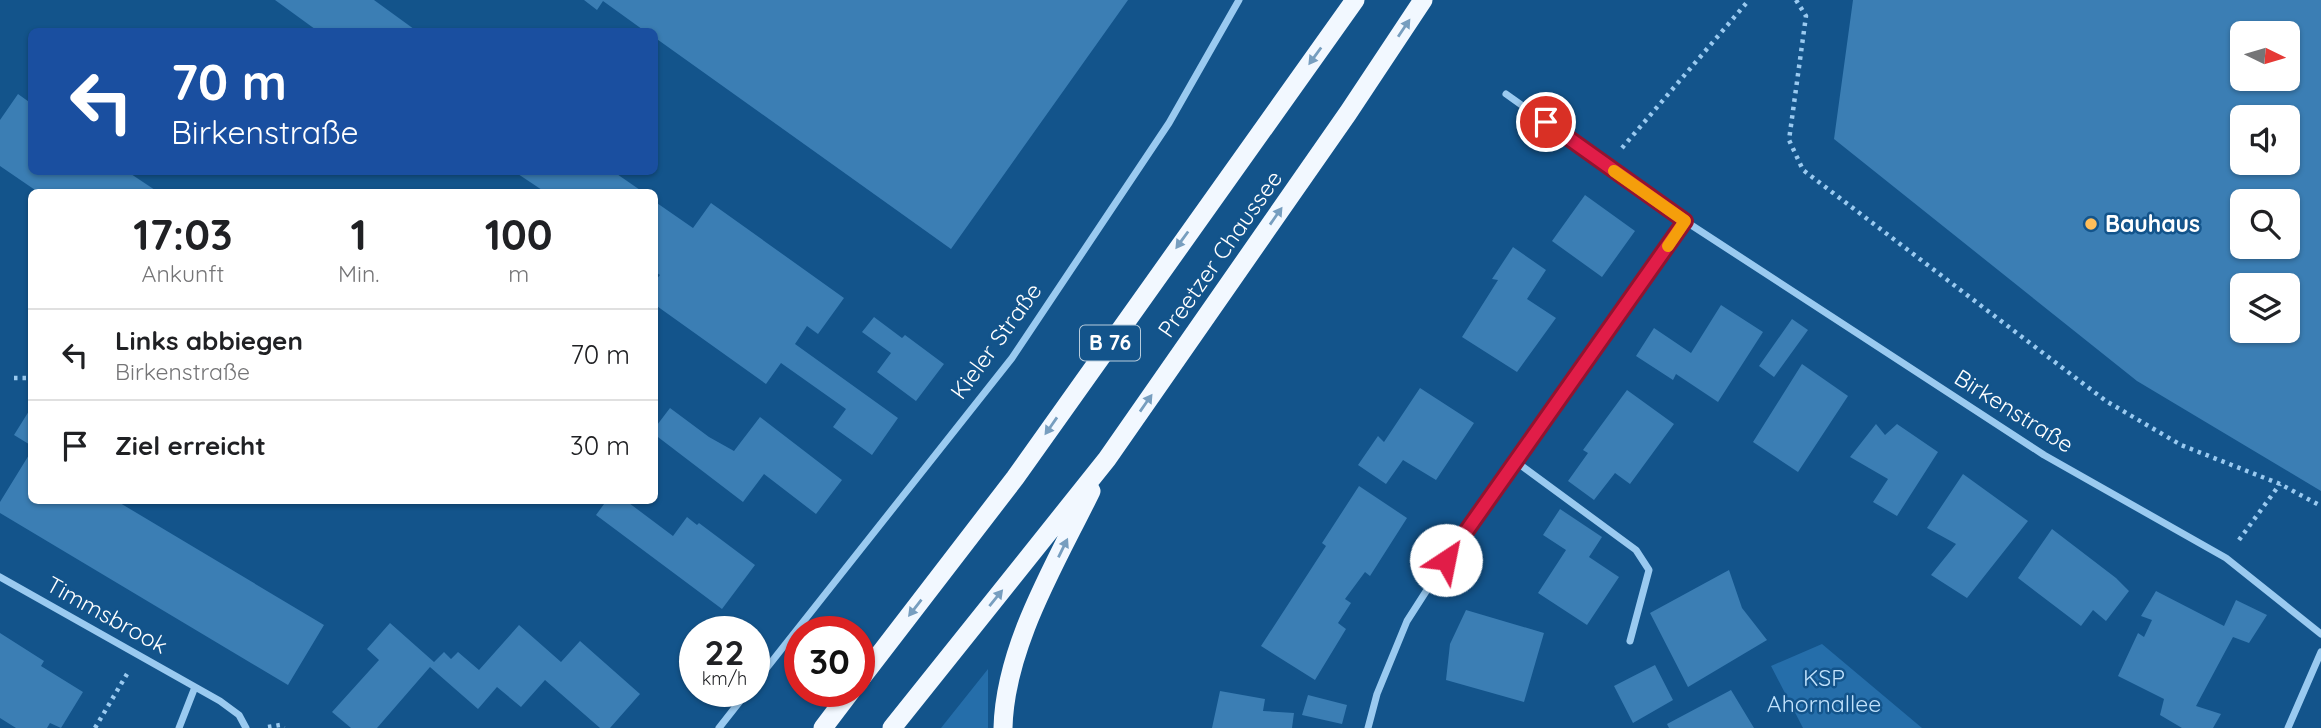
<!DOCTYPE html>
<html lang="de">
<head>
<meta charset="utf-8">
<style>
  body { margin:0; font-family:Quicksand,sans-serif; background:#f2f2f2; color:#202124; height:100vh; display:flex; flex-direction:column; font-size:26px; white-space:nowrap }
  * { box-sizing:border-box; margin:0 }
  p { font-size:23px; color:#757577 }
  .icon { flex:none; width:38px; height:38px; fill:none; stroke:currentColor; stroke-width:2; stroke-linecap:round; stroke-linejoin:round }
  .map { position:relative; flex:1; overflow:hidden }
  .drawer { position:absolute; left:28px; top:189px; width:630px; height:315px; display:flex; flex-direction:column; background:#fff; border-radius:10px; box-shadow:0 2px 5px #0004 }
  .drawer>* { flex:none }
  .guide { position:absolute; left:28px; top:28px; width:630px; height:147px; border-radius:10px; box-shadow:0 2px 5px #0004; background:#1a4fa0; color:#fff; overflow:hidden }
  .needle { width:46px; rotate:95deg }
  .tools { position:absolute; left:2230px; top:21px; display:grid; gap:14px }
  .tools a { display:grid; place-items:center; width:70px; height:70px; border-radius:10px; background:#fff; box-shadow:0 2px 5px #0004; font-size:35px }
  .speed { position:absolute; left:679px; top:616px; display:flex; gap:14px; font-size:35px; font-weight:700; text-align:center }
  .speed>* { display:grid; place-content:center; width:91px; height:91px; border-radius:50%; background:#fff; box-shadow:0 2px 5px #0004; line-height:1 }
  .speed small { font-size:18px; font-weight:400 }
  .speed .limit { border:10px solid #d22; background:#fff; color:#111 }
  .pin { position:absolute; display:grid; place-items:center; width:60px; height:60px; color:#fff; margin:-30px; border:4px solid #fff; border-radius:50%; box-shadow:0 2px 7px #0007 }
  .me { position:absolute; width:77px; margin:-38px; rotate:34deg; stroke-linejoin:round; filter:drop-shadow(0 0 5px #0008) }
  .turn { display:flex; align-items:center; gap:24px; height:147px; padding:0 28px; font-size:32px }
  .turn .icon { width:91px; height:91px; stroke-width:2.5 }
  .turn b { display:block; font-size:49px; line-height:60px }
  .eta { display:flex; justify-content:space-evenly; align-items:center; height:119px; text-align:center }
  .eta b { font-size:42px; font-weight:800; line-height:49px }
  ul { padding:0; list-style:none }
  li { display:flex; align-items:center; gap:21px; height:91px; padding:0 28px; border-top:2px solid #e0e0e0 }
  li div { flex:1 }
  li b { display:block; font-size:26px }
  li em { font-style:normal }
  .map>svg:first-child { display:block }
  .green { fill:#256eaa }
  .building { fill:#3b7eb4; fill-rule:evenodd }
  .lines { fill:none; stroke-linecap:round; stroke-linejoin:round }
  .path { stroke:#9acaf0; stroke-width:4.5; stroke-dasharray:3.5 5; stroke-linecap:butt }
  .minor { stroke:#9acaf0; stroke-width:7 }
  .trunk { stroke:#f2f8ff; stroke-width:19 }
  .oneway { fill:#779ebf }
  .route-casing { stroke:#92132f; stroke-width:18 }
  .route { stroke:#e11d48; stroke-width:12 }
  .slow { stroke:#f59e0b; stroke-width:12 }
  .poi-dot { fill:#ffbe5a; stroke:#13548b; stroke-width:2.5 }
  .labels { text-anchor:middle; stroke-width:5; stroke-linejoin:round; paint-order:stroke }
  .shield { fill:#13548b; stroke:#b8ccdc; stroke-width:2 }
  .shield-label { font-size:21px; font-weight:bold; fill:#fff }
  .poi-label { font-size:23px; font-weight:bold; fill:#fff; stroke:#13548b; text-anchor:start }
  .street-label { font-size:23px; fill:#fff; stroke:#13548b }
  .park-label { font-size:23px; fill:#c1e2fc; stroke:#13548b }
</style>
</head>
<body>
<div class="map">
<svg width="2321" height="728" viewBox="0 0 2321 728">
  <rect width="100%" height="100%" fill="#13548b"/>
  <!-- green -->
  <path class="green" d="M1822,644L1922,728H1803L1771,666Z
    M988,669V728H941Z"/>
  <!-- building -->
  <path class="building" d="M275,0H374L418,32H319Z
    M584,0H1128L951,249L654,37V32H646L603,1L597,10Z
    M1853,0H2321V491L2137,381L1834,139ZM2242,33H2287V79H2242ZM2242,117H2287V163H2242ZM2242,201H2287V247H2242ZM2242,285H2287V331H2242Z
    M18,94L32,104V172H128L158,192H38L0,166V120Z
    M515,172H614L643,192H545Z
    M1585,195L1635,231L1602,277L1552,241Z
    M654,201L693,228L711,203L844,298L818,334L807,326L795,344L898,418L872,455L833,427L846,409L781,363L766,384L654,304V282L660,275L654,271Z
    M1513,247L1546,270L1527,299L1556,318L1517,372L1462,337L1498,280L1492,279Z
    M1721,305L1763,332L1718,402L1676,374L1673,380L1636,356L1654,328L1691,353Z
    M874,317L902,338L905,335L944,364L916,401L877,372L891,353L862,332Z
    M1792,319L1808,330L1774,377L1759,366Z
    M1802,364L1848,396L1798,472L1753,442Z
    M1420,388L1474,423L1436,480L1403,460L1386,484L1358,465L1378,436L1384,442Z
    M1627,390L1674,424L1630,484L1615,473L1594,500L1568,481L1588,453L1583,450Z
    M670,408L709,437L734,451L760,417L842,480L816,514L764,474L743,502L654,434V429Z
    M29,411L32,413V446L14,435Z
    M1876,424L1885,435L1897,424L1938,452L1897,516L1873,502L1888,479L1850,457Z
    M32,450V500H115L324,625L288,685L0,513V502Z
    M1963,474L2028,521L1967,598L1931,575L1956,544L1927,528Z
    M1359,486L1407,518L1370,576L1365,572L1345,599L1351,603L1338,623L1346,629L1315,680L1261,646L1326,546L1322,543Z
    M607,500H625L673,536L687,517L697,525L699,523L755,565L722,609L596,515Z
    M1560,509L1602,537L1589,557L1619,577L1587,625L1538,593L1566,550L1543,535Z
    M2052,529L2116,578L2129,591L2106,621L2093,610L2081,626L2018,578Z
    M1729,570L1742,608L1767,640L1688,687L1650,613Z
    M2156,591L2224,626L2236,600L2267,615L2249,643L2233,637L2196,706L2221,714L2213,728H2182L2160,715L2164,699L2118,676L2138,633L2144,637L2152,620L2141,616Z
    M1466,610L1544,633L1524,702L1446,680L1450,644Z
    M390,623L434,662L444,652L451,659L458,652L479,670L519,625L561,662L580,641L640,694L610,728H600L545,680L521,707L497,687L478,709L430,667L377,728H351L332,712L379,660L367,649Z
    M0,633L44,661L41,666L83,692L61,728L50,723L47,728H16L0,718Z
    M1655,665L1673,700L1633,723L1614,686Z
    M1731,690L1754,728H1669L1667,724Z
    M1220,691L1265,699L1263,711L1294,713L1292,728H1212Z
    M1308,695L1347,705L1342,724L1302,715Z"/>
  <g class="lines">
    <!-- path -->
    <path class="path" d="M1796,0L1806,16L1789,140L1803,170L2106,401L2181,445L2280,484L2321,506
      M1622,148L1749,0
      M14,378H32
      M2239,540L2280,484
      M268,727L280,725L284,728
      M95,728L127,674"/>
    <!-- minor -->
    <path class="minor" d="M1506,94L1685,221
      M1515,461L1636,550L1649,570L1630,641
      M0,577L220,701L239,715L246,728
      M754,684L1012,358L1169,123L1239,0
      M179,728L195,687
      M719,728L748,691
      M1368,728L1377,694L1407,621L1459,540L1685,221L2044,455L2226,558L2321,634
      M2288,728L2321,652"/>
    <!-- trunk -->
    <path class="trunk" d="M859,681L1015,478L1355,0
      M823,728L851,691
      M892,728L1107,459L1348,113L1423,0
      M1003,728C1005,646 1056,563 1091,491"/>
  </g>
  <!-- one-way arrows -->
  <defs><path id="oneway-solid" d="M-6-.8H1V-3.2L6.5 0L1 3.2V.8H-6Z" transform="scale(1.75)"/></defs>
  <g class="oneway">
    <use href="#oneway-solid" transform="translate(1404 28) rotate(-56)"/>
    <use href="#oneway-solid" transform="translate(1315 56) rotate(126)"/>
    <use href="#oneway-solid" transform="translate(1276 216) rotate(-55)"/>
    <use href="#oneway-solid" transform="translate(1182 240) rotate(126)"/>
    <use href="#oneway-solid" transform="translate(1146 403) rotate(-55)"/>
    <use href="#oneway-solid" transform="translate(1051 426) rotate(125)"/>
    <use href="#oneway-solid" transform="translate(1063 548) rotate(-64)"/>
    <use href="#oneway-solid" transform="translate(996 598) rotate(-51)"/>
    <use href="#oneway-solid" transform="translate(915 608) rotate(128)"/>
  </g>
  <g class="lines">
    <defs>
      <path id="route" d="M1446,560L1685,221L1546,122"/>
    </defs>
    <!-- route casing -->
    <use href="#route" class="route-casing"/>
    <!-- route -->
    <use href="#route" class="route"/>
    <!-- slow -->
    <path class="slow" d="M1614,171L1685,221L1668,246"/>
  </g>
  <!-- markers -->
  <circle class="poi-dot" cx="2091" cy="224" r="7"/>
  <g class="labels">
    <!-- shield labels -->
    <rect class="shield" x="1080" y="325.5" width="60" height="35" rx="5"/>
    <g class="shield-label">
      <text x="1110" y="350">B 76</text>
    </g>
    <!-- poi labels -->
    <g class="poi-label">
      <text x="2105" y="232">Bauhaus</text>
    </g>
    <!-- street labels -->
    <g class="street-label">
      <text transform="translate(1220 254) rotate(-55)" y="8">Preetzer Chaussee</text>
      <text transform="translate(996 341) rotate(-54)" y="8">Kieler Straße</text>
      <text transform="translate(2014 411) rotate(32)" y="8">Birkenstraße</text>
      <text transform="translate(107 615) rotate(29)" y="8">Timmsbrook</text>
    </g>
    <!-- park labels -->
    <g class="park-label">
      <text x="1824" y="686">KSP<tspan x="1824" dy="26">Ahornallee</tspan></text>
    </g>
  </g>
</svg>
<div class="tools">
<a><svg class="needle" viewBox="-14 -14 28 28"><path d="M0-13l5 13h-10z" fill="#e53935"/><path d="M0 13l5-13h-10z" fill="#757577"/></svg></a>
<a><svg class="icon" aria-label="sound" viewBox="0 0 24 24"><path d="M4 9h4l5-4v14l-5-4H4zM17 9q2 3 0 6"/></svg></a>
<a><svg class="icon" aria-label="search" viewBox="0 0 24 24"><circle cx="10" cy="10" r="6"/><path d="M15 15l6 6"/></svg></a>
<a><svg class="icon" aria-label="layers" viewBox="0 0 24 24"><path d="M12 4l9 5-9 5-9-5zM3 14l9 5 9-5"/></svg></a>
</div>
<div class="speed"><div>22<small>km/h</small></div><div class="limit">30</div></div>
<div class="pin" style="left:1546px;top:122px;background:#d93025"><svg class="icon" aria-label="arrive" viewBox="0 0 24 24"><path d="M6 21V4h12l-3 4 3 4H6"/></svg></div>
<svg class="me" style="left:1446px;top:560px" viewBox="-20 -20 40 40"><circle r="19" fill="#fff"/><path d="M0-13L10 11 0 6-10 11z" fill="#e11d48"/></svg>
<div class="guide">
<div class="turn"><svg class="icon" aria-label="left" viewBox="0 0 24 24"><path d="M17 20v-9H6M10 6l-5 5 5 5"/></svg><div><b>70 m</b>Birkenstraße</div></div>
</div>
<section class="drawer">
<div class="eta">
<div><b>17:03</b><p>Ankunft</p></div>
<div><b>1</b><p>Min.</p></div>
<div><b>100</b><p>m</p></div>
</div>
<ul>
<li><svg class="icon" aria-label="left" viewBox="0 0 24 24"><path d="M17 20v-9H6M10 6l-5 5 5 5"/></svg><div><b>Links abbiegen</b><p>Birkenstraße</p></div><em>70 m</em></li>
<li><svg class="icon" aria-label="arrive" viewBox="0 0 24 24"><path d="M6 21V4h12l-3 4 3 4H6"/></svg><div><b>Ziel erreicht</b></div><em>30 m</em></li>
</ul>
</section>
</div>
</body>
</html>
